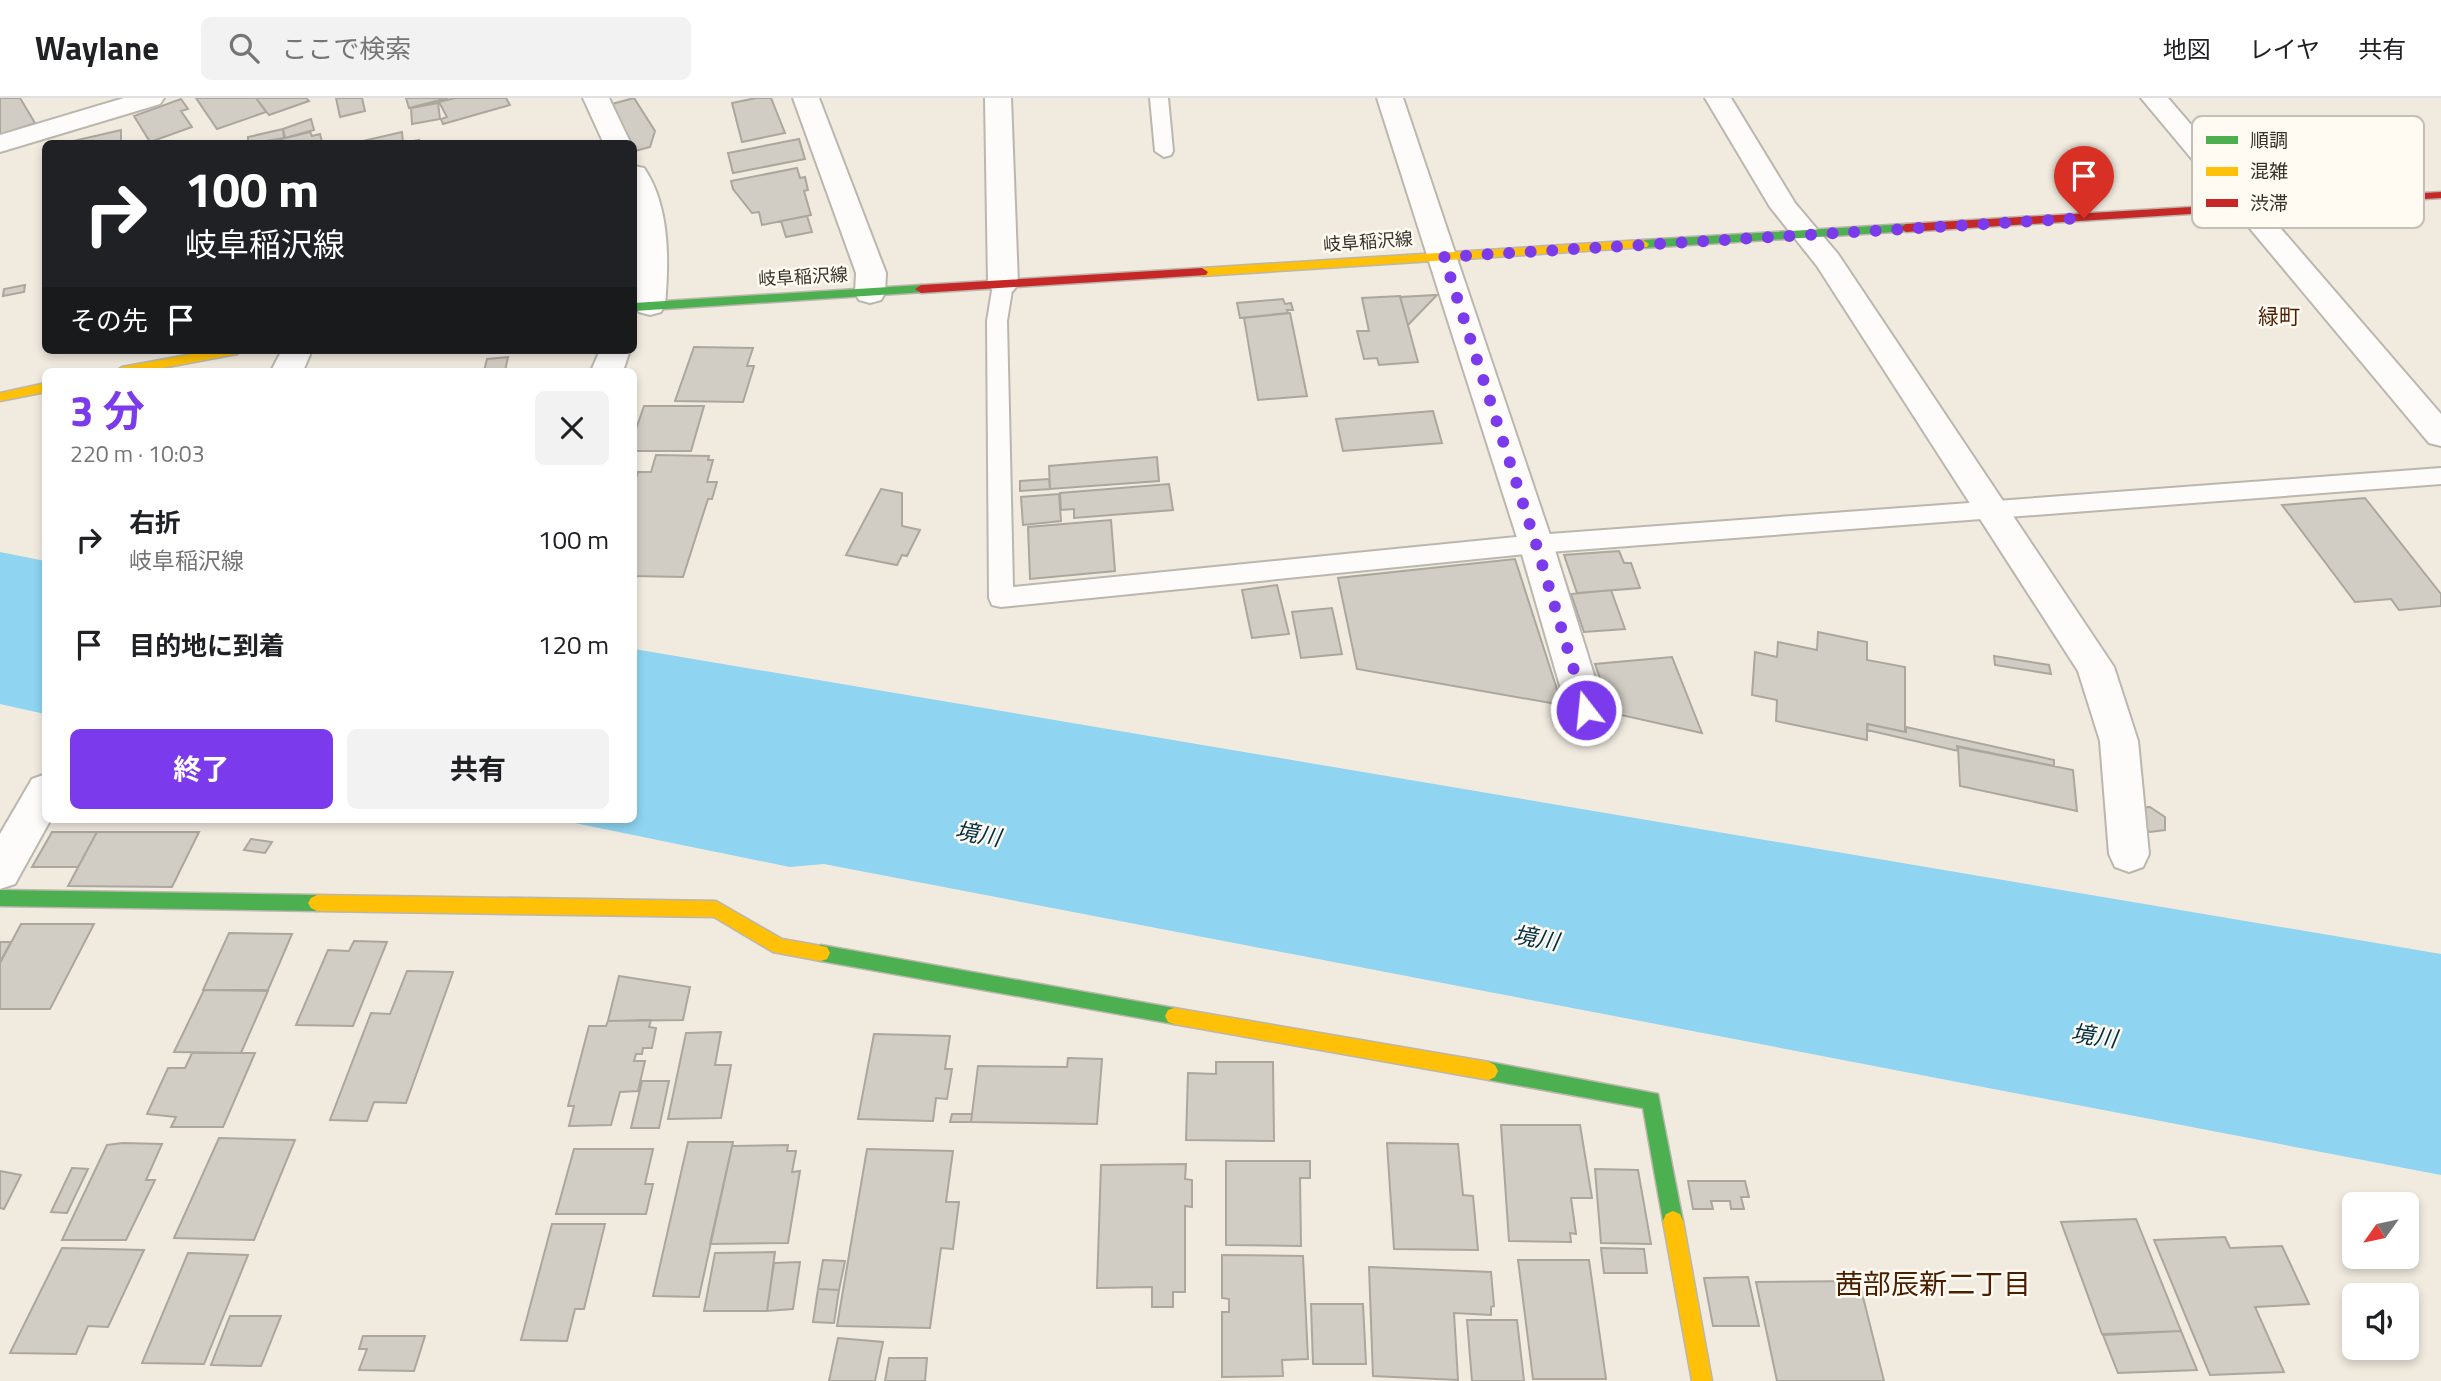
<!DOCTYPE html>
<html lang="ja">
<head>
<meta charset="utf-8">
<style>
  body { margin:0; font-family:"Titillium Web","Noto Sans JP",sans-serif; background:#f2f2f2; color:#202124; height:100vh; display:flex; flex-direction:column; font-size:26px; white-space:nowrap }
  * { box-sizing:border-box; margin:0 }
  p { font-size:23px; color:#757577 }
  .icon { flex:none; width:38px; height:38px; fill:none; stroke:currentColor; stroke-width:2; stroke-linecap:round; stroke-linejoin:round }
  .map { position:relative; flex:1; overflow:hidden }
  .sheet { position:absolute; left:42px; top:270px; width:595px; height:455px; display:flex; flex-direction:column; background:#fff; border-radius:10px; box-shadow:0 4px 10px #0003 }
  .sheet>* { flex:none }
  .banner { position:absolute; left:42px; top:42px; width:595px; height:214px; border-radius:10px; box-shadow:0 4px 10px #0003; background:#202124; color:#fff; overflow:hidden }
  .needle { width:46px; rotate:237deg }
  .controls { position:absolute; left:2342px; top:1094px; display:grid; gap:14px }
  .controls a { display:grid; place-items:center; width:77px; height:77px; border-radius:10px; background:#fff; box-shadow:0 4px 10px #0003; font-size:35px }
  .pin { position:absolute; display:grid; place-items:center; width:60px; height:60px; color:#fff; margin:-72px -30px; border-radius:50% 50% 50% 0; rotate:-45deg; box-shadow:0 0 7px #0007 }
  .pin .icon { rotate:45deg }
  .me { position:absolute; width:77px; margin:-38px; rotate:344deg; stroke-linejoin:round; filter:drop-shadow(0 0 5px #0008) }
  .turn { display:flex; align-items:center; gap:24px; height:147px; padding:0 28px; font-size:32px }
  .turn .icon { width:91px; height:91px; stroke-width:2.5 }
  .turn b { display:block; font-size:49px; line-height:60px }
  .then { display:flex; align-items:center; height:66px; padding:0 28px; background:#0003; gap:14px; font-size:26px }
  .round { display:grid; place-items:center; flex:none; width:74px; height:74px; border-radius:10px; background:#f2f2f2 }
  .overview { display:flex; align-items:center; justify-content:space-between; height:119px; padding:0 28px }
  h1 { font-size:42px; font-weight:700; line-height:52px; color:#7c3aed }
  .primary-button { display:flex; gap:14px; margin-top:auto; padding:14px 28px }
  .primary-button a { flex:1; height:80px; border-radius:10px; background:#7c3aed; color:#fff; font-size:28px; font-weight:700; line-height:80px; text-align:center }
  .primary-button a+a { background:#f2f2f2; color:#202124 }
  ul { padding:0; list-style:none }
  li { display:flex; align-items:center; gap:21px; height:105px; padding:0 28px }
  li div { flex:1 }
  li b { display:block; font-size:26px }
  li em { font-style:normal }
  header { display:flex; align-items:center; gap:42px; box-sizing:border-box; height:98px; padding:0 35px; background:#fff; border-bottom:2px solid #e0e0e0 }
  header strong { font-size:33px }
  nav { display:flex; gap:38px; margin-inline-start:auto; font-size:24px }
  .search { width:490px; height:63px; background:#f2f2f2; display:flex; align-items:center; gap:18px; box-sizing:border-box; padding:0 24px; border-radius:10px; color:#757577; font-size:26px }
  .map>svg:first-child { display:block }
  .water { fill:#8fd4f0 }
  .building { fill:#d2cdc4; stroke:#aba69e; stroke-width:2 }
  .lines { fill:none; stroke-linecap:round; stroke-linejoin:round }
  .lane-casing { stroke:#bbb6ae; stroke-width:4 }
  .street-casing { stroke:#bbb6ae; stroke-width:4 }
  .fast-casing { stroke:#bbb6ae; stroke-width:3 }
  .slow-casing { stroke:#bbb6ae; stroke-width:3 }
  .jam-casing { stroke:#bbb6ae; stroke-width:3 }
  .lane { fill:#fdfcfa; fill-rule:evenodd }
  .street { fill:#fdfcfa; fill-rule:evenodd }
  .fast { fill:#4caf50; fill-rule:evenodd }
  .slow { fill:#ffc107; fill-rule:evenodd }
  .jam { fill:#c62828; fill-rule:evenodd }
  .route { stroke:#7c3aed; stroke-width:12; stroke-dasharray:0 21.6 }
  .labels { text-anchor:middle; stroke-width:5; stroke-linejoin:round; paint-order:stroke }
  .far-street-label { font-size:18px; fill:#37332b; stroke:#fffaf2 }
  .far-quarter-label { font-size:21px; fill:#4c1e00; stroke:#fffaf2 }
  .water-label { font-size:23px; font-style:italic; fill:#002f42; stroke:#fffaf2 }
  .near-neighbourhood-label { font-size:28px; fill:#4c1e00; stroke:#fffaf2 }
  .key { fill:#fffaf2; stroke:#c3beb6; stroke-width:2 }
  .key-label { font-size:19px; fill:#37332b }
</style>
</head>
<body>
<header>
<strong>Waylane</strong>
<div class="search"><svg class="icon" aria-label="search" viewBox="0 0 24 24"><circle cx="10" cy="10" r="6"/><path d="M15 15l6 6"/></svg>ここで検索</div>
<nav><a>地図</a><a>レイヤ</a><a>共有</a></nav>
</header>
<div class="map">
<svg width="2441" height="1283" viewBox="0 0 2441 1283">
  <rect width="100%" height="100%" fill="#f0eadf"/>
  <!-- water -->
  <path class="water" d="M0,454L45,463V616L0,606Z
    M634,551L2441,856V1077L824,766L790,769L555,721H634Z"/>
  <!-- building -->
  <path class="building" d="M0,0H20L35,25L0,37Z
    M196,0H256L266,14L217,31Z
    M256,0H306L309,3L269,17Z
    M336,0H362L365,13L340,19Z
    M406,0H448L409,10Z
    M455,0H506L510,7L443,26L441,21L447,19L439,4Z
    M634,0L655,33L650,49L635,53L612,6Z
    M756,0H771L785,35L742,44L732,5Z
    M181,1L188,11L181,13L192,29L150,44L134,18Z
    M438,5L440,21L412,26L411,10Z
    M311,21L314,32L285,40L283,31Z
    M283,31L284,40L248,46V39Z
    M121,32V46H69V44Z
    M310,34L312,38L320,36L322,44L261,46Z
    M402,34L403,45L419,42V46H350Z
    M799,41L805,61L733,75L728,55Z
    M797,70L800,80L805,79L808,92L804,93L811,117L762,127L759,114L752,115L733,91L731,83Z
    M807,118L812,134L786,139L781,123Z
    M25,187L24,194L3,198L4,191Z
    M1437,197L1408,227L1400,199Z
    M1400,198L1418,264L1379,267L1377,260L1364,261L1357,233H1369L1362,200Z
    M1283,201L1285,206L1291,205L1293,212H1287L1288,215L1240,220L1237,205Z
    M1290,215L1307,298L1258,302L1244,220Z
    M694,249L753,250L747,268H754L743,304L675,303Z
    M508,259L505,273H484L487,261Z
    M644,308H704L691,353H634V337Z
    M1433,313L1442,345L1343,353L1336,321Z
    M656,357L709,358L708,362H713L707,384H717L712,401H708L683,479L634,478V387L638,374H651Z
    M1157,359L1159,383L1050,391L1049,368Z
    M1049,381L1050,391L1020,393V383Z
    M1169,386L1173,412L1074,420V411L1061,412L1060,395Z
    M881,391L902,395V428L920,432L907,458L902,457L897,467L846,457Z
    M1059,396L1061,423L1023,427L1021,399Z
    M2365,400L2441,496V508L2399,512L2391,501L2355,504L2282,407Z
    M1111,422L1115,473L1030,481L1028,429Z
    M1619,453L1624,465H1631L1640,490L1577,495L1564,457Z
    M1515,461L1562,607L1357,571L1338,480Z
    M1277,487L1289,536L1252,540L1242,492Z
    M1611,492L1625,531L1584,534L1571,496Z
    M1332,510L1342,556L1301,560L1292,514Z
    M1818,534L1867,544V562L1905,569V634L1867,626V642L1776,623L1777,602L1752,597L1755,554L1777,559L1778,544L1817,552Z
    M1994,558L2049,567L2051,576L1995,567Z
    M1672,559L1702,635L1612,615L1595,566Z
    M1868,626L1906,634V629L2054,662V668L1957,648L1958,653L1867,632Z
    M1958,649L2073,672L2077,713L1960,688Z
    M2150,709L2165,719V732L2150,734L2135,723L2136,710Z
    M52,734H97L78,769H32Z
    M97,734H199L172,789L68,788Z
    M251,741L272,744L265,755L244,752Z
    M21,826H94L50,911H0V865Z
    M229,835L292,836L268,892H203Z
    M354,843L387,844L353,928L296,927L328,852L349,853Z
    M0,844H11L0,864Z
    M407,873L453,874L406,1005L374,1004L367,1023L330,1022L371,915L390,916Z
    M619,878L690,889L683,922L608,923Z
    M204,892L268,893L241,955L174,954Z
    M651,922L649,929L656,930L652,950H643L642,956H636L634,963H645L638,993L620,994L611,1027L569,1028L574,1008H568L589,928H606L608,923Z
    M721,934L715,967H731L721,1020L668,1021L686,935Z
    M874,936L950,938L945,971H952L947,1001L936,1000L933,1023L858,1021Z
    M192,955H255L223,1029H171L176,1019L147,1016L168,970H185Z
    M1068,960L1102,961L1097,1026L971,1024L978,968L1067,969Z
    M1216,964H1273L1274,1043L1186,1042L1188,975L1216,976Z
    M642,983H669L659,1030H631Z
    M952,1016H972L971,1024H950Z
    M1501,1027H1580L1592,1100H1571L1576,1136L1570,1135L1571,1144L1509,1143Z
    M219,1040L295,1042L254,1142L174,1140Z
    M688,1044H733L699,1199L653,1198Z
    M123,1045L162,1046L146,1082H155L126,1142H62L107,1047Z
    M1387,1045L1458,1046L1463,1097L1473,1098L1478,1152L1394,1151Z
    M788,1047L787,1053H796L792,1074L800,1073L788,1145L710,1146L732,1048Z
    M574,1051H653L645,1086H653L646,1116H556Z
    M867,1051L953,1053L946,1104H959L953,1151L941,1150L930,1230L837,1228Z
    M1226,1063H1310V1080H1300L1301,1148L1226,1147Z
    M1186,1066L1185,1081L1192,1082V1109L1185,1108V1194H1173V1209H1152V1189L1097,1190L1101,1067Z
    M72,1070L88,1071L67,1115L51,1114Z
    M1595,1071L1638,1072L1651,1146L1601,1145Z
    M0,1073L21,1077L4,1111L0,1110Z
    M1688,1083H1745L1749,1099H1741L1744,1111H1731L1730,1103H1711L1713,1111H1693Z
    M2136,1121L2181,1233L2102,1236L2061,1124Z
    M552,1126H605L584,1211H575L567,1243L521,1242Z
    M2225,1139L2230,1150L2282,1148L2309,1206L2255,1209L2284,1274L2210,1277L2154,1142Z
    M62,1150L144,1152L108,1229L88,1228L76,1256L10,1255Z
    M1601,1150L1644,1151L1647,1175H1604Z
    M775,1154L767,1213H704L715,1155Z
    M188,1155L248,1157L204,1266L142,1265Z
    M1222,1157L1303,1158L1308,1261L1282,1262L1283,1278L1222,1279V1214H1229V1201L1222,1200Z
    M823,1162L845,1163L839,1192L818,1191Z
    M1518,1162H1589L1606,1281H1533Z
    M800,1164L793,1211L767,1213L774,1165Z
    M1369,1169L1491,1174L1494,1208L1491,1209V1217L1454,1215L1458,1282L1373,1278Z
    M1748,1179L1759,1228H1713L1704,1180Z
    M1859,1183L1884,1283H1777L1756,1184Z
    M818,1191L839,1192L834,1225L813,1224Z
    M1311,1206H1363L1366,1266H1313Z
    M230,1218H281L261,1268L211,1267Z
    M1467,1222H1517L1524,1283H1472Z
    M2181,1233L2197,1272L2118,1275L2103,1237Z
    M363,1238H425L414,1273L359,1272L367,1251H359Z
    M838,1240L883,1244L875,1283H829Z
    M889,1260H927L925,1283H885Z"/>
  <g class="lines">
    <defs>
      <path id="lane" d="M1150,0H1168L1173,53L1171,57L1164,59L1155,53Z
        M1003,180L1013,186L1007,223L1013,489L1536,437L2441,370V386L1536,455L1001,509L992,507L989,500L987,223L993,186Z"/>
      <path id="street" d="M124,0H164L160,6L0,54V37Z
        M583,0H609L631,46H604Z
        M793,0H819L886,175L885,195L881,202L870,205L859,202L855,195L856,175Z
        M985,0H1011L1018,186L1013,193L1003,195L993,193L988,186Z
        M1377,0H1403L1553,446L1605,612L1599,623L1586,627L1573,623L1567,612L1519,446Z
        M1705,0H1731L1795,105L1838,156L2114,569L2138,643L2149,756L2143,769L2129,774L2115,769L2109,756L2100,643L2078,573L1817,168L1770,109Z
        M2141,0H2168L2441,316V348L2429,345Z
        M634,68L644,70C670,108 669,163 665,207L661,214L650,217L639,214L635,207C640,160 630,114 634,68Z
        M282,252H312L303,273H271Z
        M600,252H630L623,273H591Z
        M46,676V721H51L15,786L0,791V736L32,681Z"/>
      <path id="fast" d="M1906,126L1912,130L1910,133L1643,150L1637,146L1643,142Z
        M921,187L925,188V194L634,213V205Z
        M0,792L317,797L323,800L326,805L323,810L317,813L0,808Z
        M821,847L1174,910L1180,912L1183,918L1180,924L1174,926L821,863L815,861L812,855L815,849Z
        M1489,964L1658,996L1683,1123L1680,1130L1673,1133L1666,1130L1663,1123L1643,1010L1489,982L1483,979L1480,973L1483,967Z"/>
      <path id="slow" d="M1643,142L1649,146L1647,149L1202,178L1196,174L1202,170Z
        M214,252H243L237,256L146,273H116L122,269Z
        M46,285V294L0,303V295Z
        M317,797L716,803L782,841L827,849L830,855L827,861L821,863L773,854L714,819L317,813L311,810L308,805L311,800Z
        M1174,910L1489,964L1495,967L1498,973L1495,979L1489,982L1174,926L1168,924L1165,918L1168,912Z
        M1673,1113L1680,1116L1683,1123L1712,1283H1692L1663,1123L1666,1116Z"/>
      <path id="jam" d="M2441,94V100L1906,134L1900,130L1906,126Z
        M1202,170L1208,174L1206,177L921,195L915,191L921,187Z"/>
    </defs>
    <!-- lane casing -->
    <use href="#lane" class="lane-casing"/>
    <!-- street casing -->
    <use href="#street" class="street-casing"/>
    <!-- fast casing -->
    <use href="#fast" class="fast-casing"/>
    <!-- slow casing -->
    <use href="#slow" class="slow-casing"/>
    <!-- jam casing -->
    <use href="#jam" class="jam-casing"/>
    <!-- lane -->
    <use href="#lane" class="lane"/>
    <!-- street -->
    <use href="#street" class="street"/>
    <!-- fast -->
    <use href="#fast" class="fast"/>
    <!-- slow -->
    <use href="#slow" class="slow"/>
    <!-- jam -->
    <use href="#jam" class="jam"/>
  </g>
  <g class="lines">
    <!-- route -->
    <path class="route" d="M1586,612L1536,446L1444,159L2084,120"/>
  </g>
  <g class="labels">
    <!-- far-street labels -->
    <g class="far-street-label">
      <text transform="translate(1368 144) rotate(-4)" y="6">岐阜稲沢線</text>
      <text transform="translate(803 179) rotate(-3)" y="6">岐阜稲沢線</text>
    </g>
    <!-- far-quarter labels -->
    <g class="far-quarter-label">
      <text x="2279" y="226">緑町</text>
    </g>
    <!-- water labels -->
    <g class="water-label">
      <text transform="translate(978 736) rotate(10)" y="8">境川</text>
      <text transform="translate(1536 840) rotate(10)" y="8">境川</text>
      <text transform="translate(2094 938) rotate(8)" y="8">境川</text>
    </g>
    <!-- near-neighbourhood labels -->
    <g class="near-neighbourhood-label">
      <text x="1933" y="1196">茜部辰新二丁目</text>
    </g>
  </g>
  <!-- legend -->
  <rect x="2192" y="18" width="232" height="112" rx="10" class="key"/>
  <rect x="2206" y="38" width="32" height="8" fill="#4caf50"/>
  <rect x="2206" y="69" width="32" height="9" fill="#ffc107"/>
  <rect x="2206" y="101" width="32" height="8" fill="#c62828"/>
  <g class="key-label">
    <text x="2250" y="49">順調</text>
    <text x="2250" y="80">混雑</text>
    <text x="2250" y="112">渋滞</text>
  </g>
</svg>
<div class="controls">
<a><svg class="needle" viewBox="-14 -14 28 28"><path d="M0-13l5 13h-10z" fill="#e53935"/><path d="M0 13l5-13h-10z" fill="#757577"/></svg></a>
<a><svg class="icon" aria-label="sound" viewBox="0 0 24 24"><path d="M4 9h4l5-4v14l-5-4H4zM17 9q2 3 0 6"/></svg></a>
</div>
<div class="pin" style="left:2084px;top:120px;background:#d93025"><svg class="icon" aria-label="arrive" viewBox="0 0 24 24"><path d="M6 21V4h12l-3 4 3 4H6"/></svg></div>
<svg class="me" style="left:1586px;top:612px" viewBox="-20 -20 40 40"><circle r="17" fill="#7c3aed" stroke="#fff" stroke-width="3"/><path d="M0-11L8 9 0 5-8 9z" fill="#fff"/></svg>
<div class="banner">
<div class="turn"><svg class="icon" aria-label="right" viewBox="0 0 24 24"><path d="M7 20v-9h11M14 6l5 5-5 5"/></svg><div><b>100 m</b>岐阜稲沢線</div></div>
<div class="then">その先<svg class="icon" aria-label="arrive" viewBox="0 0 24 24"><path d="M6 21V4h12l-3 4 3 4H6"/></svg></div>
</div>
<section class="sheet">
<div class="overview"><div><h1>3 分</h1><p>220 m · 10:03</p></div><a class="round"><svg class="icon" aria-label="close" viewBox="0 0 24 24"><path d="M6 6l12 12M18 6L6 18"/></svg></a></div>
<ul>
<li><svg class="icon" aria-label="right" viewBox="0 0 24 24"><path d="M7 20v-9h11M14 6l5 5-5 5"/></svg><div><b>右折</b><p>岐阜稲沢線</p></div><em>100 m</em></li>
<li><svg class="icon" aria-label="arrive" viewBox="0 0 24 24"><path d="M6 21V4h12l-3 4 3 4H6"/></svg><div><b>目的地に到着</b></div><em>120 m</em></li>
</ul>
<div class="primary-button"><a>終了</a><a>共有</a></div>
</section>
</div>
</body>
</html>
